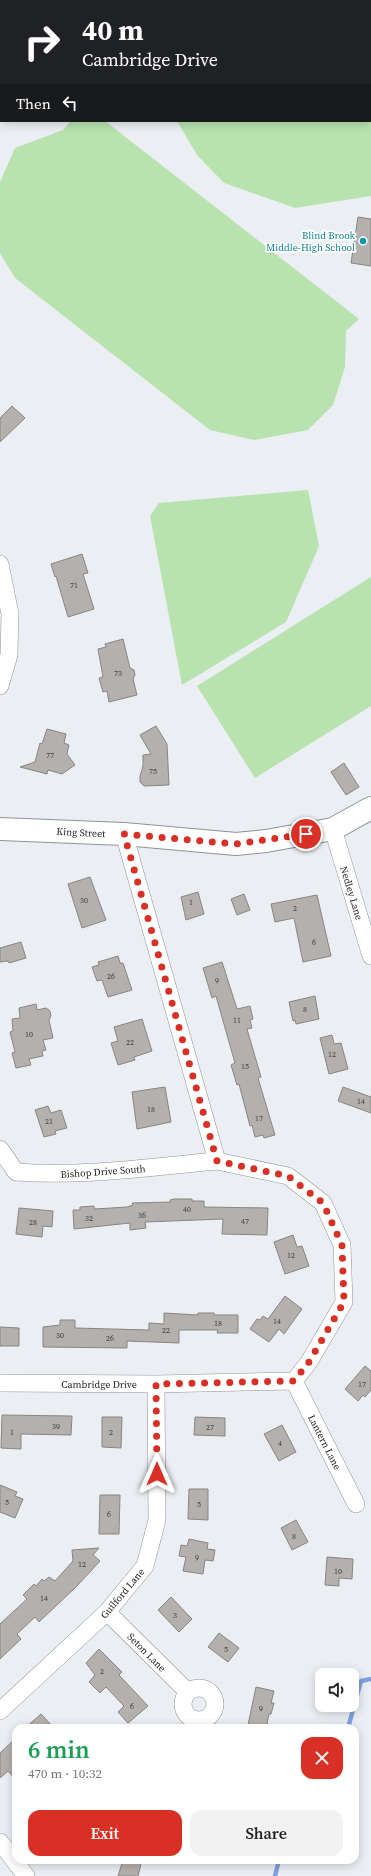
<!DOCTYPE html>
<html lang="en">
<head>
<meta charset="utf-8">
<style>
  body { margin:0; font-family:"Source Serif 4",serif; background:#f2f2f2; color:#222; height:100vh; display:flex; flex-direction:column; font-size:15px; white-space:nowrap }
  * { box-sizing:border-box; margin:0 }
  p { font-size:13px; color:#767676 }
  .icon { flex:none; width:22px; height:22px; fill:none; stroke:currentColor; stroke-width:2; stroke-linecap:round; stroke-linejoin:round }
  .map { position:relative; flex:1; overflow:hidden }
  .sheet { position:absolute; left:12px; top:1724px; width:347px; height:140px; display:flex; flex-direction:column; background:#fff; border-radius:12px; box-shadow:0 2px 10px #0003 }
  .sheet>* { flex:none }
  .top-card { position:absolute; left:0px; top:0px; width:371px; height:122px; box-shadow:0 2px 10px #0003; background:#202124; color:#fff; overflow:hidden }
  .controls { position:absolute; left:315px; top:1668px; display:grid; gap:8px }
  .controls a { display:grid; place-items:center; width:44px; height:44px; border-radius:8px; background:#fff; box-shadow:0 2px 10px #0003; font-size:20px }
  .pin { position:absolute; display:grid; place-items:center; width:34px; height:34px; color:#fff; margin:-17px; border:2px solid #fff; border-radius:50%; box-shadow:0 1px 4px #0007 }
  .me { position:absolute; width:44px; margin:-22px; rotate:0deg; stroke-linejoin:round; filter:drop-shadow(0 0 3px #0008) }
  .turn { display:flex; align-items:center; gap:14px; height:84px; padding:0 16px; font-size:18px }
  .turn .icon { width:52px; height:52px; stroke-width:2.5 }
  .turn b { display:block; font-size:28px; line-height:34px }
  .then { display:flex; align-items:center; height:38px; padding:0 16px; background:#0003; gap:8px; font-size:15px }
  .round { display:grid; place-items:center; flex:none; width:42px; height:42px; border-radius:12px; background:#f2f2f2 }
  .overview { display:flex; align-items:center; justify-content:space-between; height:68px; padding:0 16px }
  h1 { font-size:24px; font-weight:600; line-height:30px; color:#1e9e55 }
  .action { display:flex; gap:8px; margin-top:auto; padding:8px 16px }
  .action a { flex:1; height:46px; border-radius:12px; background:#d93025; color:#fff; font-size:16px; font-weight:600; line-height:46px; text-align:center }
  .action a+a { background:#f2f2f2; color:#222 }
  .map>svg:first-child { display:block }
  .green { fill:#b8e3ae }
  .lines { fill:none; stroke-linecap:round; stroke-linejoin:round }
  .stream { stroke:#80a0df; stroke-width:4.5 }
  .building { fill:#b3b0ad; stroke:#888582 }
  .street-casing { stroke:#909396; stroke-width:18 }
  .secondary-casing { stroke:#909396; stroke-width:24 }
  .street { stroke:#fff; stroke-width:17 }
  .secondary { stroke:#fff; stroke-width:22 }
  .route { stroke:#d93025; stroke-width:7; stroke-dasharray:0 12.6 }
  .culture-dot { fill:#0f9aa8; stroke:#fff; stroke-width:1.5 }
  .labels { text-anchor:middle; stroke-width:3.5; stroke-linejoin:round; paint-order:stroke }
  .number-label { font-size:8px; fill:#424242 }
  .culture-label { font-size:10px; fill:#0d838f; stroke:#fff; text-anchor:end }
  .street-label { font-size:10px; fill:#1c1d1e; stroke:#fff }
</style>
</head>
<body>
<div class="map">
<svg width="371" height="1876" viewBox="0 0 371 1876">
  <rect width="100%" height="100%" fill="#ebeef2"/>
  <!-- green -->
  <path class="green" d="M211,0H371V196L295,208L224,183L197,155L177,121H370V1H205Z
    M71,121H105L359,319L346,331L345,367L333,405L308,430L254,440L210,430L15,278L0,253V182L15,148L63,130Z
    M308,490L319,546L286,622L182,685L150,516L159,503Z
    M371,577V706L255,778L197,686Z"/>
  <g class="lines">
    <!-- stream -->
    <path class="stream" d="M348,1728L361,1681L371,1679
      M275,1876L279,1860"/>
  </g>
  <!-- building -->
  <path class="building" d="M358,217L371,219V266L351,263Z
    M12,406L25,418L0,442V418Z
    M82,554L88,573L83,574L94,609L68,617L56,576L55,577L51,564Z
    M123,639L130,668L134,670L135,675L133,679L137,695L109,702L107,691L103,692L99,678L103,677L98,649L106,647L105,644Z
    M156,726L167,744L169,785L144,786L140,782V776L143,766V755L151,754L140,735Z
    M47,729L66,734L64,743L69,745L67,754L75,765L62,774L48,770L47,774L20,767L35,762L40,743L42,744Z
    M344,763L359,787L346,795L331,772Z
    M90,877L106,920L82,928L68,884Z
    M198,892L204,914L186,920L181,897Z
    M244,894L250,910L237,915L231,899Z
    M317,895L331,956L303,962L294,918L275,922L271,904Z
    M21,942L26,958L9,963L8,961L0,962V948Z
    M118,956L120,963H123L132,990L108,997L102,980L97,981L92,967L99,965L98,962Z
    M222,962L237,1009L250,1006L253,1019L250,1020L252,1028L247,1029L261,1077L258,1078L275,1135L264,1138L263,1135L255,1137L252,1125L250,1126L239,1084L237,1085L231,1065L235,1063L216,996L212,998L203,968Z
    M315,996L319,1019L296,1024L295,1020L293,1021L289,1002Z
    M36,1004L37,1010L46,1008L50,1011L51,1016L49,1020L53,1038L43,1040L46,1050L42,1051L43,1056L29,1059L31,1065L16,1068L12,1053L15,1052L10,1032L13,1031L12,1019L20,1018L19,1008Z
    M142,1019L152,1051L134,1057L135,1060L118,1065L111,1043L118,1041L114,1027Z
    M332,1035L334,1044L341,1043L348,1069L329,1074L320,1038Z
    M165,1087L171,1122L137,1129L132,1092Z
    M343,1087L371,1097V1113L338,1101Z
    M48,1106L51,1113L61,1110L67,1128L55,1131L56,1134L44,1137L35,1110Z
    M174,1199H192V1201H204V1207L268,1208L267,1235L222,1234L223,1219L145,1222L146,1228L130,1230V1223L74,1229L73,1210H80V1207L94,1206V1209L127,1207L133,1205L132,1203L171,1202L170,1200Z
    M19,1208L53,1211L52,1227L43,1226L42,1237L16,1234Z
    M293,1235L297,1247L302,1246L309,1266L285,1274L274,1242Z
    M285,1296L302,1309L284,1334L279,1329L269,1342L250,1329L257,1319L260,1320L263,1316L268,1319Z
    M164,1313L198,1315V1313H214V1315H238V1333H217L218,1330H179V1343L127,1341V1348L43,1347V1327L60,1325V1320H75V1328L149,1330V1323L164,1324Z
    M0,1327L19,1328V1346H0Z
    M365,1366L371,1371V1390L365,1397L363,1395L358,1401L345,1389Z
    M2,1415L72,1416L71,1435L21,1434V1449L1,1448Z
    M102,1417H122L121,1448L102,1447Z
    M195,1417L225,1418V1436L194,1435Z
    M282,1425L296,1452L279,1461L264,1434Z
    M0,1485L17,1492L15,1496L23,1499L15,1518L0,1512Z
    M189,1489H208V1520L188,1519Z
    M100,1495H120L119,1534H99Z
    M296,1520L308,1542L292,1550L281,1528Z
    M189,1539L208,1543L207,1549L215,1550L213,1561L205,1560L203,1574L183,1571L186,1557L179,1556L181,1545L187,1546Z
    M99,1548L93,1555L100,1561L77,1586L39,1622L35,1617L17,1634L21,1639L0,1659V1624L27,1599L23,1595L34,1584L36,1586L42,1579L44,1581L49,1577L55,1581L73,1561L72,1550Z
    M327,1557L353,1559L352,1579L339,1578V1586L325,1585Z
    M171,1597L192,1619L179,1632L158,1610Z
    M219,1633L239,1648L228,1662L208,1647Z
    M99,1649L122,1672L119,1675L148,1706L128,1723L118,1712L124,1706L106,1687L100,1693L89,1682L95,1675L86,1663Z
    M256,1687L274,1691L271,1703H274L271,1714H269L266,1728L248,1725Z
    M41,1714L54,1728H25Z
    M16,1738V1780L8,1771L0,1778V1753Z
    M123,1860H142L138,1876H118Z"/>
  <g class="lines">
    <defs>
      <path id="street" d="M0,564L10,614L9,655L0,686
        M333,829L371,956
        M0,1149L16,1172C83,1177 151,1167 217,1161
        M294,1381L356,1504
        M0,1383L156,1384L294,1381L309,1362L344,1302L342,1245L323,1203L288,1176L217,1161L124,834
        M107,1612L188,1692
        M183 1704a16 16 0 1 1 32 0a16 16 0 1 1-32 0Z
        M0,1711L107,1612L145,1566L157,1520L156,1384
        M0,1842L26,1876"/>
      <path id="secondary" d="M44,0L46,1
        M108,1L110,0
        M0,829L124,834L236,844L266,841L333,829L371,808"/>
    </defs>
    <!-- street casing -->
    <use href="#street" class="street-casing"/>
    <!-- secondary casing -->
    <use href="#secondary" class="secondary-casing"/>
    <!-- street -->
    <use href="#street" class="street"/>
    <!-- secondary -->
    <use href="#secondary" class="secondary"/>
  </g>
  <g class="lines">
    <!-- route -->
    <path class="route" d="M157,1474L156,1384L294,1381L309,1362L344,1302L342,1245L323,1203L288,1176L217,1161L124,834L236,844L306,834"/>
  </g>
  <!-- markers -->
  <circle class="culture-dot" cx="363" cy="241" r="4"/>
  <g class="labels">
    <!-- number labels -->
    <g class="number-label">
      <text x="74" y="588">71</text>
      <text x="118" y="676">73</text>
      <text x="50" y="758">77</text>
      <text x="153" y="774">75</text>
      <text x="84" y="903">30</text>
      <text x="191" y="905">1</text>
      <text x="295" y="911">2</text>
      <text x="314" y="945">6</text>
      <text x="111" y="979">26</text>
      <text x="217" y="983">9</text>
      <text x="305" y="1012">8</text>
      <text x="237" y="1023">11</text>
      <text x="29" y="1037">10</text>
      <text x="130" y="1045">22</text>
      <text x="332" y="1057">12</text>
      <text x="245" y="1069">15</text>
      <text x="361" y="1104">14</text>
      <text x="151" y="1112">18</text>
      <text x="259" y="1121">17</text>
      <text x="49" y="1124">21</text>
      <text x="187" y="1212">40</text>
      <text x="142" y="1218">36</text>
      <text x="89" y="1221">32</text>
      <text x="245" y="1224">47</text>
      <text x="33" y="1225">28</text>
      <text x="291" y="1258">12</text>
      <text x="277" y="1324">14</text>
      <text x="218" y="1326">18</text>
      <text x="166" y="1333">22</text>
      <text x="60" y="1338">30</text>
      <text x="110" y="1341">26</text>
      <text x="362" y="1387">17</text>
      <text x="56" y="1429">39</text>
      <text x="210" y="1430">27</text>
      <text x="12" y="1435">1</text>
      <text x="111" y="1435">2</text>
      <text x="280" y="1446">4</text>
      <text x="7" y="1505">5</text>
      <text x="199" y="1507">5</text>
      <text x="109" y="1517">6</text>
      <text x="294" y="1539">8</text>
      <text x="197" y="1560">9</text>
      <text x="82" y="1567">12</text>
      <text x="338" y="1574">10</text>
      <text x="44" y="1601">14</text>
      <text x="175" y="1618">3</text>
      <text x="226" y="1652">5</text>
      <text x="102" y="1674">2</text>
      <text x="132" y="1709">6</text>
      <text x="261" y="1711">9</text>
    </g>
    <!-- culture labels -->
    <g class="culture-label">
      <text x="355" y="239">Blind Brook<tspan x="355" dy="12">Middle-High School</tspan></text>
    </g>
    <!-- street labels -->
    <g class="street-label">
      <text transform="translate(81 832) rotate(3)" y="4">King Street</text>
      <text transform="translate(352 893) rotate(73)" y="4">Nedley Lane</text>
      <text transform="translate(103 1171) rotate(-4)" y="4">Bishop Drive South</text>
      <text x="99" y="1388">Cambridge Drive</text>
      <text transform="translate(325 1442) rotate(63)" y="4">Lantern Lane</text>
      <text transform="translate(122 1593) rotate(-50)" y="4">Guilford Lane</text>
      <text transform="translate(147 1652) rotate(45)" y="4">Seton Lane</text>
    </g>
  </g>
</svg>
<div class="controls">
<a><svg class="icon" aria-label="sound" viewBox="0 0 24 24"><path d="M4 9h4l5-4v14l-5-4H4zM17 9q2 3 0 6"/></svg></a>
</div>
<div class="pin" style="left:306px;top:834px;background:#d93025"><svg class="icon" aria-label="arrive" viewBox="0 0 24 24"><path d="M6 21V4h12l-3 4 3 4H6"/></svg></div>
<svg class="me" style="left:157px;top:1474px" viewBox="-20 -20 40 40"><path d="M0-17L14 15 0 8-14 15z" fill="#d93025" stroke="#fff" stroke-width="4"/></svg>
<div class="top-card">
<div class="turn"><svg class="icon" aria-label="right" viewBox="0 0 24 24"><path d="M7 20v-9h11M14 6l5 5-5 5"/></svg><div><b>40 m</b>Cambridge Drive</div></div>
<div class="then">Then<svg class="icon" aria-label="left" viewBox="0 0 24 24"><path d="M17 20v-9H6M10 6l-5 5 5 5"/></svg></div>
</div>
<section class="sheet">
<div class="overview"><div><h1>6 min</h1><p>470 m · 10:32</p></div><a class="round" style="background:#d93025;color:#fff"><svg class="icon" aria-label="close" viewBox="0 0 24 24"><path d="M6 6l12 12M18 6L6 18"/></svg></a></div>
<div class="action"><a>Exit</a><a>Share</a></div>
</section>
</div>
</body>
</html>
